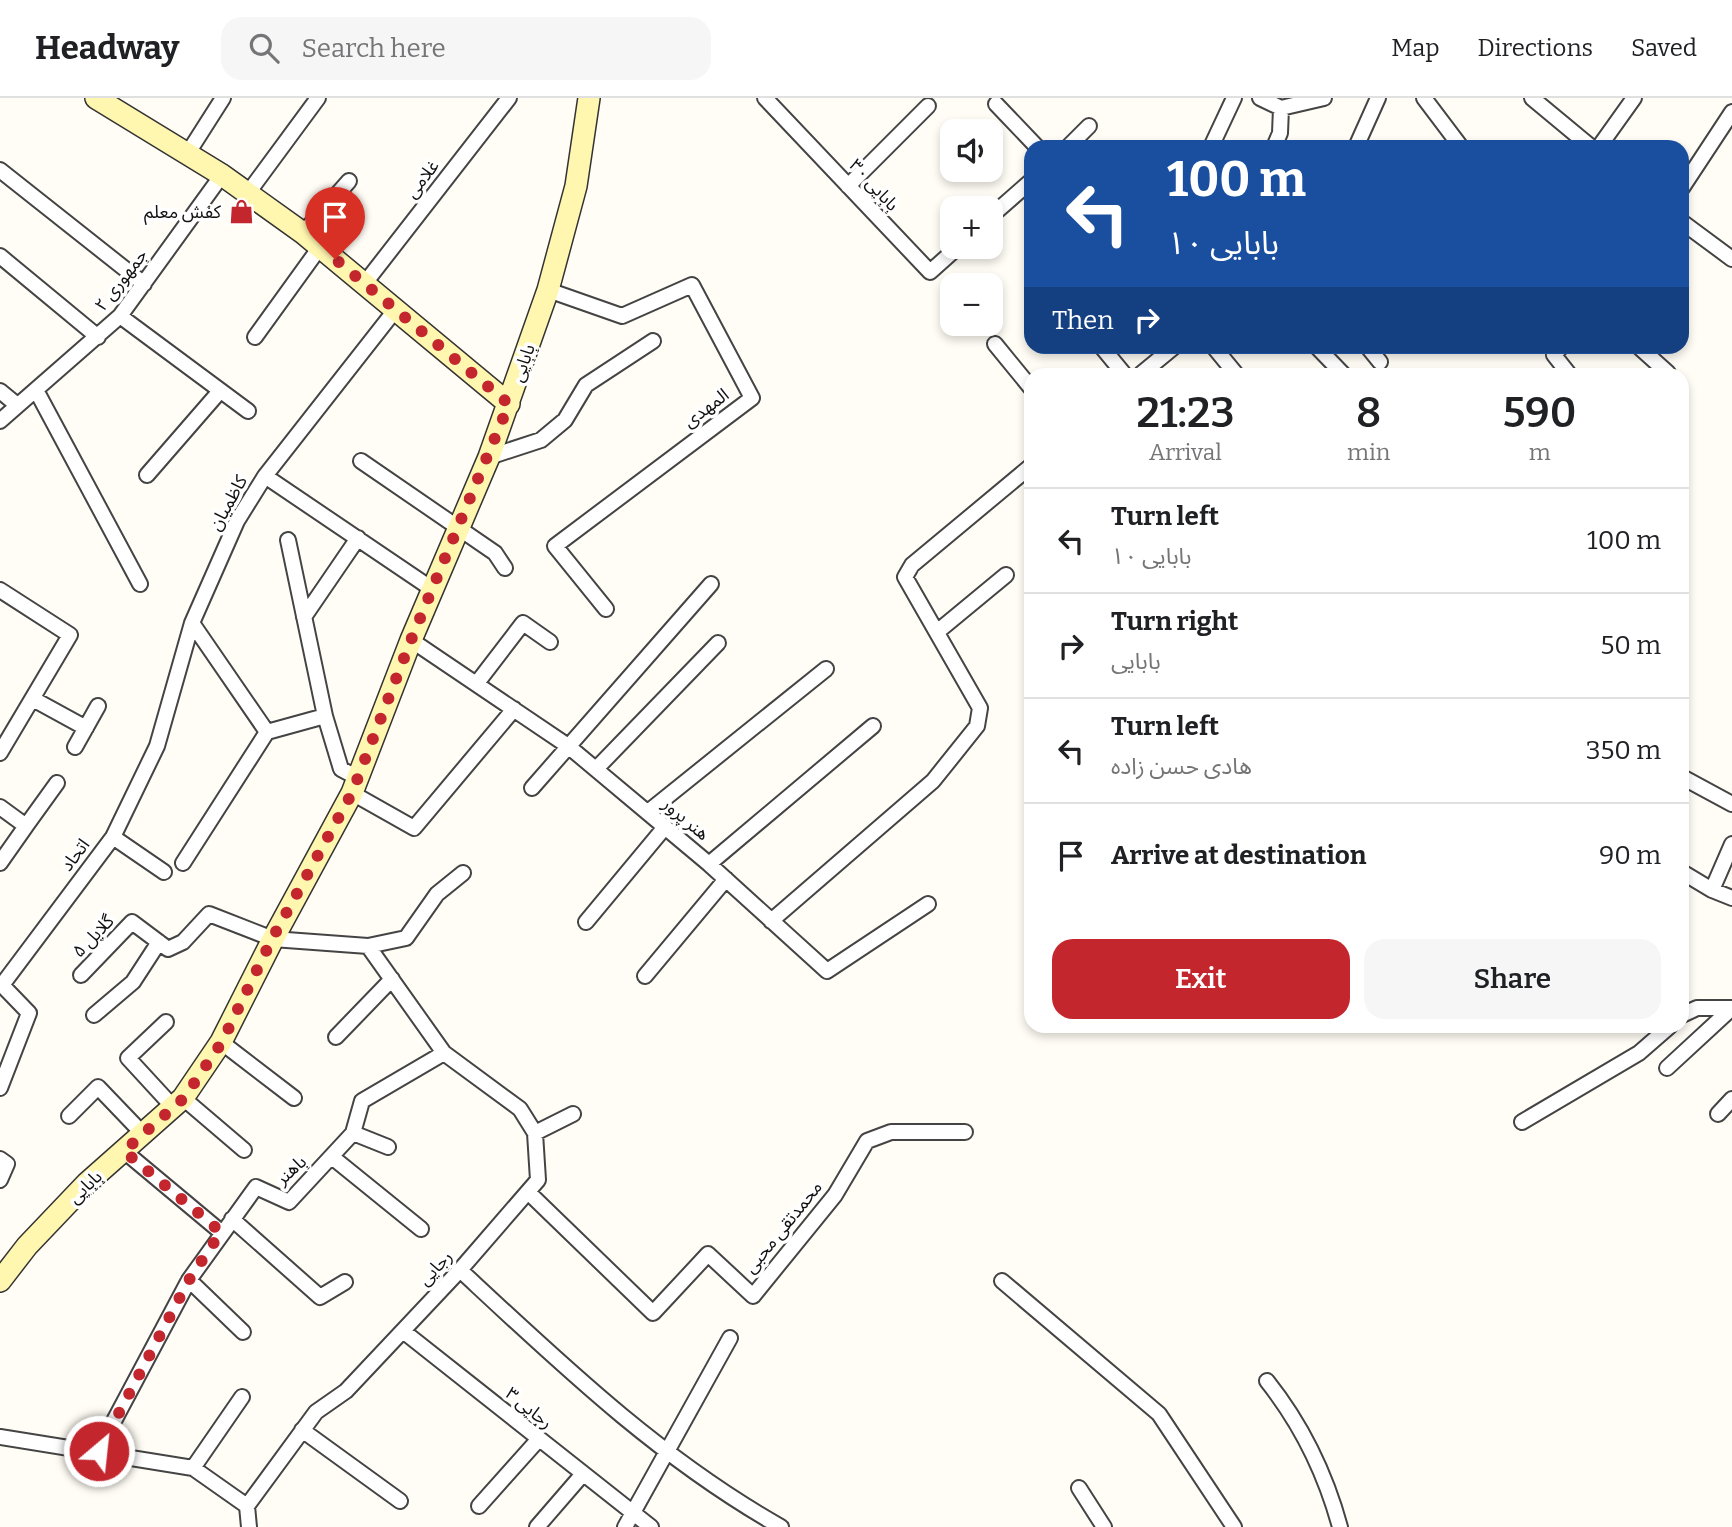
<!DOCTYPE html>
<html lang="en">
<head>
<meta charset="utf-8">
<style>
  body { margin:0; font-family:Bitter,"Noto Sans Arabic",serif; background:#f6f6f6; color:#202124; height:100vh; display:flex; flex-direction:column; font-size:26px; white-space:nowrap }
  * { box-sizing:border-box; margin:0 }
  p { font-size:23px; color:#757577 }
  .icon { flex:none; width:38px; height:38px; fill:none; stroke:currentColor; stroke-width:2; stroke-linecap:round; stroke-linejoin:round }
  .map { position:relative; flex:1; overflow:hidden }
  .side { position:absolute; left:1024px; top:270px; width:665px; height:665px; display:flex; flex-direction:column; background:#fff; border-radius:21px; box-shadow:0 4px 10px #0003 }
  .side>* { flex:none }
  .hud { position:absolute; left:1024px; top:42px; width:665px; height:214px; border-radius:21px; box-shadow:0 4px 10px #0003; background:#1a4fa0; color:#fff; overflow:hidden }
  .buttons { position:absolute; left:940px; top:21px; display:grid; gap:14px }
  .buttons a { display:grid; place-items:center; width:63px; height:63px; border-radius:14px; background:#fff; box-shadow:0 4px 10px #0003; font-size:35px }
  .pin { position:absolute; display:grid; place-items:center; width:60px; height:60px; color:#fff; margin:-72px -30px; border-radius:50% 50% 50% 0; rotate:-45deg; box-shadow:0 0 7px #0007 }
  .pin .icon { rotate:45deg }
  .me { position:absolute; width:77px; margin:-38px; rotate:28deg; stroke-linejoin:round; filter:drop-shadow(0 0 5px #0008) }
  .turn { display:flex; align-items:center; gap:24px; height:147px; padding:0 28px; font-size:32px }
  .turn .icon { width:91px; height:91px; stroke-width:2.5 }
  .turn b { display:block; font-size:49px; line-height:60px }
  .then { display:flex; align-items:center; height:66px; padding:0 28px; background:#0003; gap:14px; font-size:26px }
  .eta { display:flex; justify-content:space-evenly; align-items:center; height:119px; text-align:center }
  .eta b { font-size:42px; font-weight:600; line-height:49px }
  .primary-button { display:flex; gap:14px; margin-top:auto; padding:14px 28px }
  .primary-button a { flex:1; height:80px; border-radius:21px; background:#c4262e; color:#fff; font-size:28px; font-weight:600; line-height:80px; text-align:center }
  .primary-button a+a { background:#f6f6f6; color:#202124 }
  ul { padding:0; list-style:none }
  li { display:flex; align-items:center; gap:21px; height:105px; padding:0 28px; border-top:2px solid #e0e0e0 }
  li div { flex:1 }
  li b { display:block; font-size:26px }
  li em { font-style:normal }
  header { display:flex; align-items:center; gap:42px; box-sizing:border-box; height:98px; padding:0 35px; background:#fff; border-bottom:2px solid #e0e0e0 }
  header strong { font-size:33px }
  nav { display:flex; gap:38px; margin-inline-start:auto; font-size:24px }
  .search { width:490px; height:63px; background:#f6f6f6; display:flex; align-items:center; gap:18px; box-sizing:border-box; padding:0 24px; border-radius:21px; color:#757577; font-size:26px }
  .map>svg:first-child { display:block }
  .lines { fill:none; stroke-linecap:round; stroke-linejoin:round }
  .street-casing { stroke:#444; stroke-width:18 }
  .secondary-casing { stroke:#333; stroke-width:24 }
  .street { stroke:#fff; stroke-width:14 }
  .secondary { stroke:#fff6b0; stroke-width:21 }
  .route { stroke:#c4262e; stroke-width:12; stroke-dasharray:0 21.6 }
  .labels { text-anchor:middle; stroke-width:7; stroke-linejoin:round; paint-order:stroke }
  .street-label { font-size:18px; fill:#111; stroke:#fff }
  .poi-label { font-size:18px; fill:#111; stroke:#fff; text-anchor:end }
</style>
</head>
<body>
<header>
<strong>Headway</strong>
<div class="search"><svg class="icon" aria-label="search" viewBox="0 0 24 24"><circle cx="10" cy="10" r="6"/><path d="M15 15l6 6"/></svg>Search here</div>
<nav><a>Map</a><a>Directions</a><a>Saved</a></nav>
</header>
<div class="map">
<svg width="1732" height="1429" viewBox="0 0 1732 1429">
  <rect width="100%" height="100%" fill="#fffdf5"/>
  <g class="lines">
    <defs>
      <path id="street" d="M765,0L930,174L958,149
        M1260,0L1281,10L1324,0
        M1424,0L1461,49
        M1532,0L1591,49
        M996,6L1037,49
        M1068,49L1089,28
        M1211,49L1234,0
        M1274,49L1280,35L1281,10
        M1356,49L1378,0
        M1599,49L1634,0
        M188,55L223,0
        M0,72L144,186
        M848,88L928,8
        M1682,90L1732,14
        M248,95L318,0
        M990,119L1031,83
        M1682,124L1732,161
        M303,135L349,83
        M0,158L98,239
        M365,185L509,0
        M548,192L622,218L692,187L752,300L555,448L606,511
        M120,218L248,313
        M255,239L320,149
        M995,246L1031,290
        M1101,248L1124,276
        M1213,248L1236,276
        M1316,248L1343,276
        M1367,248L1380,264
        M1562,248L1554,257L1569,276
        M1638,248L1668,275
        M1141,276L1175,248
        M36,292L140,486
        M0,293L17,307
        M0,323L120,218L222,77
        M489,359L541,342L565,322L586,287L653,243
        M361,363L495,455L505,470
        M147,377L220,293
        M265,378L432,491
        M288,442L325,618L341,671L358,680
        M0,492L70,537L0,655
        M304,519L358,440
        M192,525L267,634
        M937,534L1006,477
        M411,542L568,648L709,766L827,873L928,806
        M477,585L523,525L550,544
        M33,601L86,630
        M75,649L98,608
        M596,671L718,545
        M1682,679L1732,706
        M532,690L711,486
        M352,695L414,730L514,611
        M0,709L26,728L0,765
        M648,714L826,571
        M26,728L57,685
        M113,739L164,774
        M183,765L267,634L325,618
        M709,766L873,628
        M1682,774L1712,792L1732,800
        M1712,792L1732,746
        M771,823L933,683L977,628L980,610L905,479L912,467L1031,368
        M586,824L665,729
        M368,848L406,840L437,796L463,775
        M81,877L132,824L168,851L183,844L209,816L273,841L368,848L444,955L520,1011L535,1035L538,1082L460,1172L346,1293L316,1314L247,1408
        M645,878L726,781
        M94,917L133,884L159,844
        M1682,917L1697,910H1732
        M166,924L128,960L174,1010
        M336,939L392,881
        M221,944L294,1000
        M1667,970L1732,910
        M0,990L29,915L2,887L113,739L157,648L192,525L237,423L265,378L396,211
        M183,1000L244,1052
        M1718,1016L1732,1001
        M69,1018L98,989L144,1037
        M1522,1024L1639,955L1670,928
        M353,1035L388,1049
        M535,1035L573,1016
        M124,1053L221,1134
        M332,1059L421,1131
        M0,1061L7,1066L0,1082
        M528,1094L653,1215L708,1156L753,1198L835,1097L867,1043L891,1034H965
        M232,1121L320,1199L345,1184
        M460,1172C561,1266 660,1361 781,1429
        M189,1182L243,1234
        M1002,1183L1159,1316L1234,1429
        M403,1233L651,1429
        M1267,1283C1302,1327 1325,1374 1340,1429
        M302,1332L400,1403
        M0,1339L193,1370L247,1408L249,1429
        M98,1353L189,1182L256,1089L289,1104L353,1035L362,1003L444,955
        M193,1370L242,1299
        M1079,1390L1104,1429
        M479,1408L538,1342
        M537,1429L582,1377
        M625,1429L730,1240"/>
      <path id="secondary" d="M96,0L222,77L303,135L509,306
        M0,1183L27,1148L87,1085L183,1000L221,944L273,841L352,695L411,542L489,359L548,192L576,88L589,0"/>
    </defs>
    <!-- street casing -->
    <use href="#street" class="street-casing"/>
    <!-- secondary casing -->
    <use href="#secondary" class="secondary-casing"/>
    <!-- street -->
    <use href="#street" class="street"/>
    <!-- secondary -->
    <use href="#secondary" class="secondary"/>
  </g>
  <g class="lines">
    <!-- route -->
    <path class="route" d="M99,1353L189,1182L221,1134L124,1053L184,1000L222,944L272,841L352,695L411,542L509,306L335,161"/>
  </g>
  <!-- icons -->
  <defs>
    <symbol id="shop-bare" viewBox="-9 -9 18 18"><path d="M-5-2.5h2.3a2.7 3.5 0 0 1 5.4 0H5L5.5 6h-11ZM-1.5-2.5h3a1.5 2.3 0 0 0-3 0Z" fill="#c4262e" stroke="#fff" stroke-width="2.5" paint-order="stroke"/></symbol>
  </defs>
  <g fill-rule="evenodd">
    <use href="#shop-bare" x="224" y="96" width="35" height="35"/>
  </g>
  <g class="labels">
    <!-- street labels -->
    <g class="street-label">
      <text transform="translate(422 81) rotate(-52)" y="6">غلامی</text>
      <text transform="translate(874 87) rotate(47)" y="6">بابایی ۳۰</text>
      <text transform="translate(121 182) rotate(-52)" y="6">جمهوری ۲</text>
      <text transform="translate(523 265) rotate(-71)" y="6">بابایی</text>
      <text transform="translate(706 310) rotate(-37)" y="6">المهدی</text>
      <text transform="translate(228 405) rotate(-61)" y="6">کاظمیان</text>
      <text transform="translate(686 721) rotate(40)" y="6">هنر پرور</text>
      <text transform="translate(75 757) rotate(-53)" y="6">اتحاد</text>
      <text transform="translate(93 838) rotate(-46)" y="6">گلایل ۵</text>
      <text transform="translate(291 1072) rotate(-42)" y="6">باهنر</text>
      <text transform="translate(85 1089) rotate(-44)" y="6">بابایی</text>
      <text transform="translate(783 1129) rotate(-51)" y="6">محمدتقی محبی</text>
      <text transform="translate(435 1170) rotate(-47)" y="6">رجایی</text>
      <text transform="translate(529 1310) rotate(39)" y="6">رجایی ۳</text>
    </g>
    <!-- poi labels -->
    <g class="poi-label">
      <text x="221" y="120">کفش معلم</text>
    </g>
  </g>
</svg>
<div class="buttons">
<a><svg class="icon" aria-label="sound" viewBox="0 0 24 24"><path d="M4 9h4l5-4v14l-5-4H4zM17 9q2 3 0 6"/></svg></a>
<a>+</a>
<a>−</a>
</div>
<div class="pin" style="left:335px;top:161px;background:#d93025"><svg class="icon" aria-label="arrive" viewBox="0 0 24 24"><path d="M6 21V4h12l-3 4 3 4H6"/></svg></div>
<svg class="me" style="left:99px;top:1353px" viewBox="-20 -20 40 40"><circle r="17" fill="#c4262e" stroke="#fff" stroke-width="3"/><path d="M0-11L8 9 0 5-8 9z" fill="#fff"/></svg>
<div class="hud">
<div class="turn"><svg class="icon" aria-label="left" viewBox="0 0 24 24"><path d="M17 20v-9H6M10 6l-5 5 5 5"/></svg><div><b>100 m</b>بابایی ۱۰</div></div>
<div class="then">Then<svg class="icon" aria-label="right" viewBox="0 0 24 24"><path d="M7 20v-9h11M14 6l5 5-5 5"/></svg></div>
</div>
<section class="side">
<div class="eta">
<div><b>21:23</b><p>Arrival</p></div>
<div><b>8</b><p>min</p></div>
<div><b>590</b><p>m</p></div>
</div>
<ul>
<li><svg class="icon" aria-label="left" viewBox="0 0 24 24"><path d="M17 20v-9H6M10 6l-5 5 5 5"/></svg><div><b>Turn left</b><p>بابایی ۱۰</p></div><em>100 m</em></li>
<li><svg class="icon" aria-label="right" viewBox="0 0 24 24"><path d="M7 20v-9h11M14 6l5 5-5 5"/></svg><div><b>Turn right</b><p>بابایی</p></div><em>50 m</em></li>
<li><svg class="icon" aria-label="left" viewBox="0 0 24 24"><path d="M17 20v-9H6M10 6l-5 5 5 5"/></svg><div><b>Turn left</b><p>هادی حسن زاده</p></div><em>350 m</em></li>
<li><svg class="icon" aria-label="arrive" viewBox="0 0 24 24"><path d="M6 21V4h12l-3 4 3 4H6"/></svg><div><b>Arrive at destination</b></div><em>90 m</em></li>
</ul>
<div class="primary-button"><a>Exit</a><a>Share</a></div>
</section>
</div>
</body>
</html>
